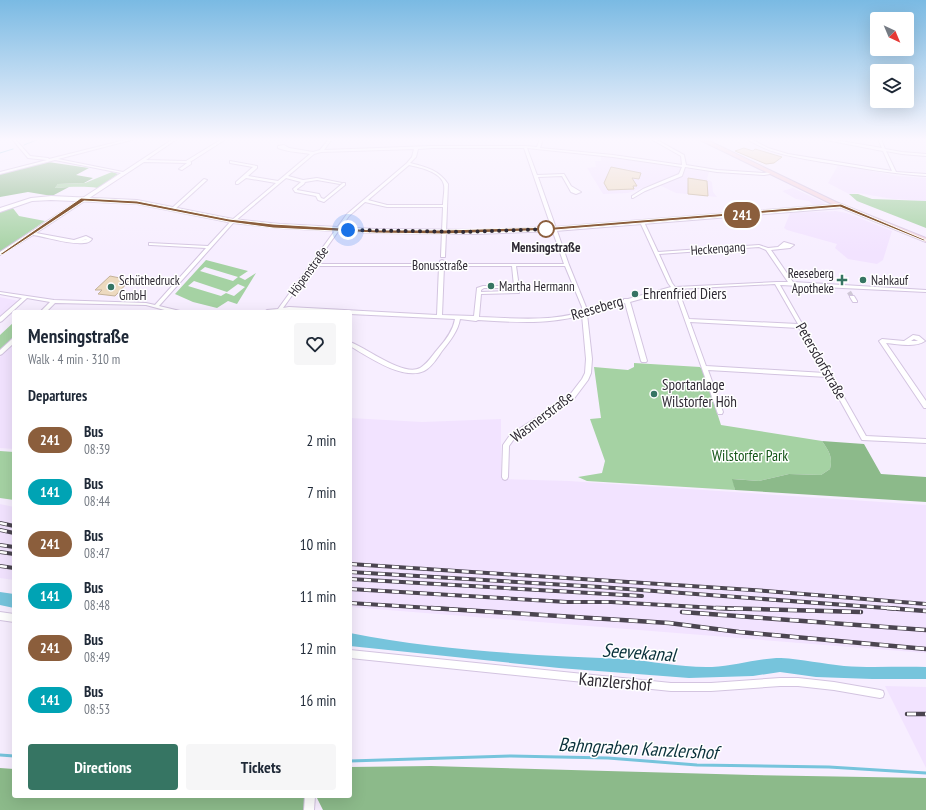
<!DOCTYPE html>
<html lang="en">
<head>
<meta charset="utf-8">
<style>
  :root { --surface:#fff; --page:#f6f6f7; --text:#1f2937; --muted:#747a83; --accent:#367563 }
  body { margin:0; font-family:"PT Sans Narrow",sans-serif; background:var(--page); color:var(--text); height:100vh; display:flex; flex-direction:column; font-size:15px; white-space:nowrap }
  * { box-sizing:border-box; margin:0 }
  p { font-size:13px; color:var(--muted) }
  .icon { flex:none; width:22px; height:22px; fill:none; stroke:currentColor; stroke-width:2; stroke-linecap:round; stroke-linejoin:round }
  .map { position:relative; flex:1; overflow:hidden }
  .details { position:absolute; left:12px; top:310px; width:340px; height:488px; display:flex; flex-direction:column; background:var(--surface); border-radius:4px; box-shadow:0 4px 16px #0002 }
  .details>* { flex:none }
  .badge { padding:0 8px; border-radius:13px; font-size:14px; line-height:26px }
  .needle { width:26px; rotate:136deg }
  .tools { position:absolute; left:870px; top:12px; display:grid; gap:8px }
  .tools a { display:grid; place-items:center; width:44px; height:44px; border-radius:4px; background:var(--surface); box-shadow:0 4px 16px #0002; font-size:20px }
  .you { position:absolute; width:20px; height:20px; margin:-10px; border:3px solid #fff; border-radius:50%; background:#1a73e8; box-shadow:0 0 0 6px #1a73e833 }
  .map>.badge { position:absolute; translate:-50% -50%; box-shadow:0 0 0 2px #fff }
  h2 { padding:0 16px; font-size:15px; line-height:36px }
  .round { display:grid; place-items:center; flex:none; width:42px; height:42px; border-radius:4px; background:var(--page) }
  .headline { display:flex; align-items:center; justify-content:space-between; height:68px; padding:0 16px }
  h1 { font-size:19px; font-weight:700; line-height:30px }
  .button { display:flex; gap:8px; margin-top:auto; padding:8px 16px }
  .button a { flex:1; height:46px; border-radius:4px; background:var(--accent); color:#fff; font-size:16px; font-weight:700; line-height:46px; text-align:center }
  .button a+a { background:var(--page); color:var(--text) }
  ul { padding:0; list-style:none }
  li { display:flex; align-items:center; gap:12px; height:52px; padding:0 16px }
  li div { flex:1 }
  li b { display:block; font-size:15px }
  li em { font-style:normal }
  li .badge { min-width:44px; font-weight:700; text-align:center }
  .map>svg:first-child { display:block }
</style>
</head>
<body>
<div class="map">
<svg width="926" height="810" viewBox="0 0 926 810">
  <rect width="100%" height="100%" fill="#f7eeff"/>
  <path fill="#f2e3ff" d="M601 156 709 172 707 179 712 182 713 192 717 197 676 193 655 183 628 193 603 194 587 168 596 167 595 161H601Z
    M838 165 898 176 926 178V201L893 199 858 193 849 194 828 183Z
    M793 188 825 203 824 205H813L809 201 796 199 782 191Z
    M836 211 847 213 892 231 883 260 877 264 848 259 835 248 837 244 787 230 784 228 790 213Z
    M0 297 19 301 0 317Z
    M10 344H14V449L0 448V357Z
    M350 418 422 422 501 419V479L569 481 926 505V653L350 607Z
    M0 504 14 507V580L0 578Z
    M885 686 926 687V768Z"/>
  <path fill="#a5d2a3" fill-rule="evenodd" d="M112 172 118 174 98 188C83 186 70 187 55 188L58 184 85 183Z
    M849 194H858L872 199 926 201V228L857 201Z
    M12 207 19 216 45 221 0 252V211Z
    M206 260 248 271 239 277 245 280 256 273 237 304 228 301 217 308 193 302 175 294ZM205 267 238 277 233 281 200 271ZM194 281 227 292 238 284 245 287 234 296 226 293 221 296 188 286Z
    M14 322V337L0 351V335Z
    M634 363 700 367 703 370 721 425 822 441C829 451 833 457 830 469L821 475 789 474 759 481 733 479 735 490 587 481 578 477 602 473 605 461 590 419 601 418 594 367 628 370 634 367Z
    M0 451 14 452V500L0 498Z"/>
  <path fill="#8cba8a" d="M48 162 89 168 76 175 93 178 84 183 58 184 55 188 69 187 52 196 28 192 0 197V173Z
    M822 441 864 444 881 474 926 477V502L735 490 732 479 759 481 789 474 821 475 830 469C833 457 829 451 822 441Z
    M431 766 752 775 926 778V810H323L316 796H350V767Z
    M0 768 14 769V796H306L305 810H0Z"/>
  <path fill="#76c4dc" d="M0 592 14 594V608L0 605Z
    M350 633C440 651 533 655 624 659 653 661 683 668 712 667 735 666 758 658 781 658 802 659 823 664 844 666 871 668 899 666 926 667V679H872L816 677 780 672 753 676 689 678 559 668 350 646Z"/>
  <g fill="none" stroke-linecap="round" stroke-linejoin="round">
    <path stroke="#76c4dc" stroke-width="1" d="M24 145 39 139
      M0 153 13 149"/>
    <path stroke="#76c4dc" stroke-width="3" d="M0 755 14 756
      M350 761 511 756 608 758 697 765 829 767 926 773"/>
  </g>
  <path fill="#eddabf" stroke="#c5b399" d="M744 148 753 151 755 149 782 157 774 163 766 164 735 151Z
    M611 167 641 173 639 179 632 178 637 186H633L634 189 608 190 604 183Z
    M688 178 707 181 708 196 688 194Z
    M110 276 130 280 115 296 98 294 102 290H95Z"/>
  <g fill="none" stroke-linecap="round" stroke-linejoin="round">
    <path stroke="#cfc7d6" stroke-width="4.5" stroke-dasharray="4.5 2.5" stroke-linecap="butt" d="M849 292 852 297"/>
    <defs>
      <path id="minor" d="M12 139H15L30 156 48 158 49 159 129 139H135L58 159 123 172 173 139H177L146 160 186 161 222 139H226L190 162H191V164L182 170 179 169 187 163 144 162 36 233 74 240 86 236 92 239C90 242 87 243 84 243 70 245 47 237 33 235L0 255V252L121 173 55 160 0 174V172L47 160 28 158ZM86 239H87L81 241Z
        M329 139H332L324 150 432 146H525L537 147 540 139H543L540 148 613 155 682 165 681 156 651 139H655L684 155 686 165 717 170 764 173 770 172V174L764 175 717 172 685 167 682 176 645 191 633 198H632V196L643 189 679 174 682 167 613 157 527 148 537 175 564 174 571 186 581 192 576 194 571 192 562 176 538 177 569 265 586 307 587 311 624 300V299H628L671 287 668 283 640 222 642 221 644 222 658 252 759 245 768 248 778 247 784 242 794 245 790 248 771 250 793 282 926 290V292L780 285 866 436 926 439V443L862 440 827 377 708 370 723 412 722 414H718L675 292 673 290 630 302 631 305 647 361 646 362H642L641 361 625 303 587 314 592 359 591 373 588 380 573 400 514 439 509 446 508 477 507 479 505 480 503 479 502 477 503 445 510 435 569 396 582 379 585 373 586 359 582 315C548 325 513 322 478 320L476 321 460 319C458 331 450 341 442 351 437 358 432 367 424 371 403 381 367 356 350 346V342C367 348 403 377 420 368 427 364 432 356 437 350 445 341 453 331 455 319L350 314V312H319L289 311 278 312H264L267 310 278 309 347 214 407 163 412 157 414 149 321 152 314 154 288 176 303 180 317 178 342 183 340 184 317 180 305 182 304 184 297 189V190L319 194 321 198 324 199 343 183H345V185L324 202 318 200 316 196 295 192 293 189 301 182 286 178 234 222 159 306 180 311 181 312H172L146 305 55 303 46 312H40L50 302 27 298 2 321 0 322V317L22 298 0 294V292L54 300 146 303 155 305 206 248 151 245H149V243L208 246 232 220 276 183 246 178 238 184H236V182L253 167 230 163V161L257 166V168L248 176 278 181 310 154C299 152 288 152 278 148V146L284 145 289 148 313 152 320 150ZM432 148H524L564 264H444V261L442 260 440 261V264H315L349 216 365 202 387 207H443L441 256V257H445L448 184C439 170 426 167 410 163L416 157 418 149ZM409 165C419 167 442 172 444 185 445 191 443 199 443 205H387L368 200ZM759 247 766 250 788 282H777L675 287 672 283 659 254ZM313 266H439L437 315 289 307 283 308ZM444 266H512L514 286H483L477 288 474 316 442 315ZM516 266H565L582 307V312C548 322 513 318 479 317L481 294 519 293V287ZM775 284 798 324 689 319 679 292 677 289ZM484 288H514V291L481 292V290ZM690 322 799 328 825 373 706 366Z
        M747 139H751L768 148 788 154 892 171 883 151 821 139H829L882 148 878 139H881L885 149 902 152 926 154V156L902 154 886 151 896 172 926 174V176C893 174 861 168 829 163 801 158 771 155 747 139Z
        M204 179 207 180 174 210H172V208Z
        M850 296H854L857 301V302H853L850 297Z
        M913 335 919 336 925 341C915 348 897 344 886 343L926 401V408H924L879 341 882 339 904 341ZM914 339 918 341H911Z
        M14 338V343L2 354 0 355V350L12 339Z
        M0 612 14 614V622L0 620Z
        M350 650 671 683H711L780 678H798L834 682 880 690 883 691 884 694 883 697 880 698 834 690 798 686H780L711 691H671L350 658Z
        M305 796H315L314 810H304Z"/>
      <path id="tertiary" d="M51 196 137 200 233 219 280 224 376 229 476 230 555 227 841 204 844 206 841 208 555 231 476 234 376 233 280 228 233 223 137 204 51 200 32 201 0 212V208L31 198Z"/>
      <path id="secondary" d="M698 139H705L836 202 926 238V242L832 204Z"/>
    </defs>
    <use href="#minor" stroke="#d3c4e0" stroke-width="2"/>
    <use href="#tertiary" stroke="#d3c4e0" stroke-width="2"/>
    <use href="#secondary" stroke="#d3c4e0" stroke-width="2"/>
    <use href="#minor" fill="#fff" fill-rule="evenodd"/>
    <use href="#tertiary" fill="#fff" fill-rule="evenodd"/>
    <use href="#secondary" fill="#f5d4de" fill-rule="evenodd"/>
    <defs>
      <path id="rail-far1" d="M0 523 14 526
        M0 530 14 533
        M0 545 14 547
        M0 552 14 554
        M350 564 766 591 926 604
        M0 566 14 568
        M350 572 600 587 900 609
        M350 579 642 596
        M350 589 567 602H611L734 609
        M350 603 447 609"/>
      <path id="rail" d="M431 608 669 623 739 632 926 649
        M716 608 861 612
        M887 608 926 611
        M682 612 926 630
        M907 714H926"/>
    </defs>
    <use href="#rail-far1" stroke="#4b4550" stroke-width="4"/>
    <use href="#rail" stroke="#4b4550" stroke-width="4.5"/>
    <use href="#rail-far1" stroke="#fff" stroke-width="2.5" stroke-dasharray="7" stroke-linecap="butt"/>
    <use href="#rail" stroke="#fff" stroke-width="3" stroke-dasharray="9" stroke-linecap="butt"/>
  </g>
  <linearGradient id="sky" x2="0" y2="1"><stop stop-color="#7abae3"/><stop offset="0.55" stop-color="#fbf7ff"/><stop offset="1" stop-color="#fbf7ff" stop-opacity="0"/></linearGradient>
  <rect width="926" height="253" fill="url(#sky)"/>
  <path fill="#8b5e3c" stroke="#fff" d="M81 198 137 201 229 219 273 224 376 230H444L555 227 841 204 926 240 924 241 840 207 555 230 444 234 376 233 273 228 229 222 137 204 84 201 2 255 0 254Z"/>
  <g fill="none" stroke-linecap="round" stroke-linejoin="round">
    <path stroke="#2f2a34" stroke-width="4" stroke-dasharray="0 7.2" d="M348 230 465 232 546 229"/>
  </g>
  <circle fill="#fff" stroke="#8b5e3c" stroke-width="2" cx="546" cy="229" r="8"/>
  <g fill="#367563" stroke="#fff" stroke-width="1.5">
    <path d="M840 274h4v4h4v4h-4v4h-4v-4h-4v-4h4z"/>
    <circle cx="863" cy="280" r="4"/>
    <circle cx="491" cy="286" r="4"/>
    <circle cx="111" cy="287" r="4"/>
    <circle cx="635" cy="294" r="4"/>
    <circle cx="654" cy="394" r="4"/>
  </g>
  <g text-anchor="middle" stroke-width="3" stroke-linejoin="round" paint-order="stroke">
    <g font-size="13" font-weight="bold" fill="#2f2a34" stroke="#fff">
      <text x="546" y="252">Mensingstraße</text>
    </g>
    <g font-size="13" fill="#2f2a34" stroke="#fff">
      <text transform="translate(718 248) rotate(-4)" y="5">Heckengang</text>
      <text x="440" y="270">Bonusstraße</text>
      <text transform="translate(308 271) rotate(-54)" y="5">Höpenstraße</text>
    </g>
    <g font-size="13" fill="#2f2a34" stroke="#fff" text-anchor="start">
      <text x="834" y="278" text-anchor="end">Reeseberg<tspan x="834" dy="15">Apotheke</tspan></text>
      <text x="119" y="285">Schüthedruck<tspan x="119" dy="15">GmbH</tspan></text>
      <text x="871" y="285">Nahkauf</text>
      <text x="499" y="291">Martha Hermann</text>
    </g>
    <g font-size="15" fill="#2f2a34" stroke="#fff" text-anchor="start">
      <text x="643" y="299">Ehrenfried Diers</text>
      <text x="662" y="390">Sportanlage<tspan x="662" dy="17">Wilstorfer Höh</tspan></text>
    </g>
    <g font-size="15" fill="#2f2a34" stroke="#fff">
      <text transform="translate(597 308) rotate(-16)" y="5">Reeseberg</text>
      <text transform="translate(821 361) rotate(60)" y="5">Petersdorfstraße</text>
      <text transform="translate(542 417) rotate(-37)" y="5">Wasmerstraße</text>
    </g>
    <g font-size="15" fill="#145517" stroke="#fff">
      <text x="750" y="461">Wilstorfer Park</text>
    </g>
    <g font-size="18" fill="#2f2a34" stroke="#fff">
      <text transform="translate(615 682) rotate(5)" y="6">Kanzlershof</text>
    </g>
    <g font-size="19" font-style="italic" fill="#0a313b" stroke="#fff">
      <text transform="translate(639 652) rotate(4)" y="7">Seevekanal</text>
      <text transform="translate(638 748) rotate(3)" y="7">Bahngraben Kanzlershof</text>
    </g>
  </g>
</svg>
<div class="tools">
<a><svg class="needle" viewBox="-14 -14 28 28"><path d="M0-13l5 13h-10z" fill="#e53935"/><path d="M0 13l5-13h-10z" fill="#747a83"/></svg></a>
<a><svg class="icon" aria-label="layers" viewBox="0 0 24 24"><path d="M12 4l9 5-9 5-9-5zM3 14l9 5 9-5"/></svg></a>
</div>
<div class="you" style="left:348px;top:230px"></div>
<b class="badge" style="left:742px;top:215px;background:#8b5e3c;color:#fff">241</b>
<section class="details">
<div class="headline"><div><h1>Mensingstraße</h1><p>Walk · 4 min · 310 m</p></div><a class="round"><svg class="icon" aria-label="heart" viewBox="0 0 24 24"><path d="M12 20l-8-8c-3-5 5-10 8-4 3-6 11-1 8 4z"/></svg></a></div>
<h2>Departures</h2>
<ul>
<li><span class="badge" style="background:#8b5e3c;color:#fff">241</span><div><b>Bus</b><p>08:39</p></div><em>2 min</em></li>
<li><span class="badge" style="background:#00a3b4;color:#fff">141</span><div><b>Bus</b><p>08:44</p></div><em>7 min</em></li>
<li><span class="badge" style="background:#8b5e3c;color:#fff">241</span><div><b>Bus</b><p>08:47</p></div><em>10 min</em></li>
<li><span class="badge" style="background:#00a3b4;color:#fff">141</span><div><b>Bus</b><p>08:48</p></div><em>11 min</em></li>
<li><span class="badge" style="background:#8b5e3c;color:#fff">241</span><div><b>Bus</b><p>08:49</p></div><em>12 min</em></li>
<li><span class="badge" style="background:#00a3b4;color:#fff">141</span><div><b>Bus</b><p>08:53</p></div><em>16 min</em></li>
</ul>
<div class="button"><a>Directions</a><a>Tickets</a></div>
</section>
</div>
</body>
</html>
